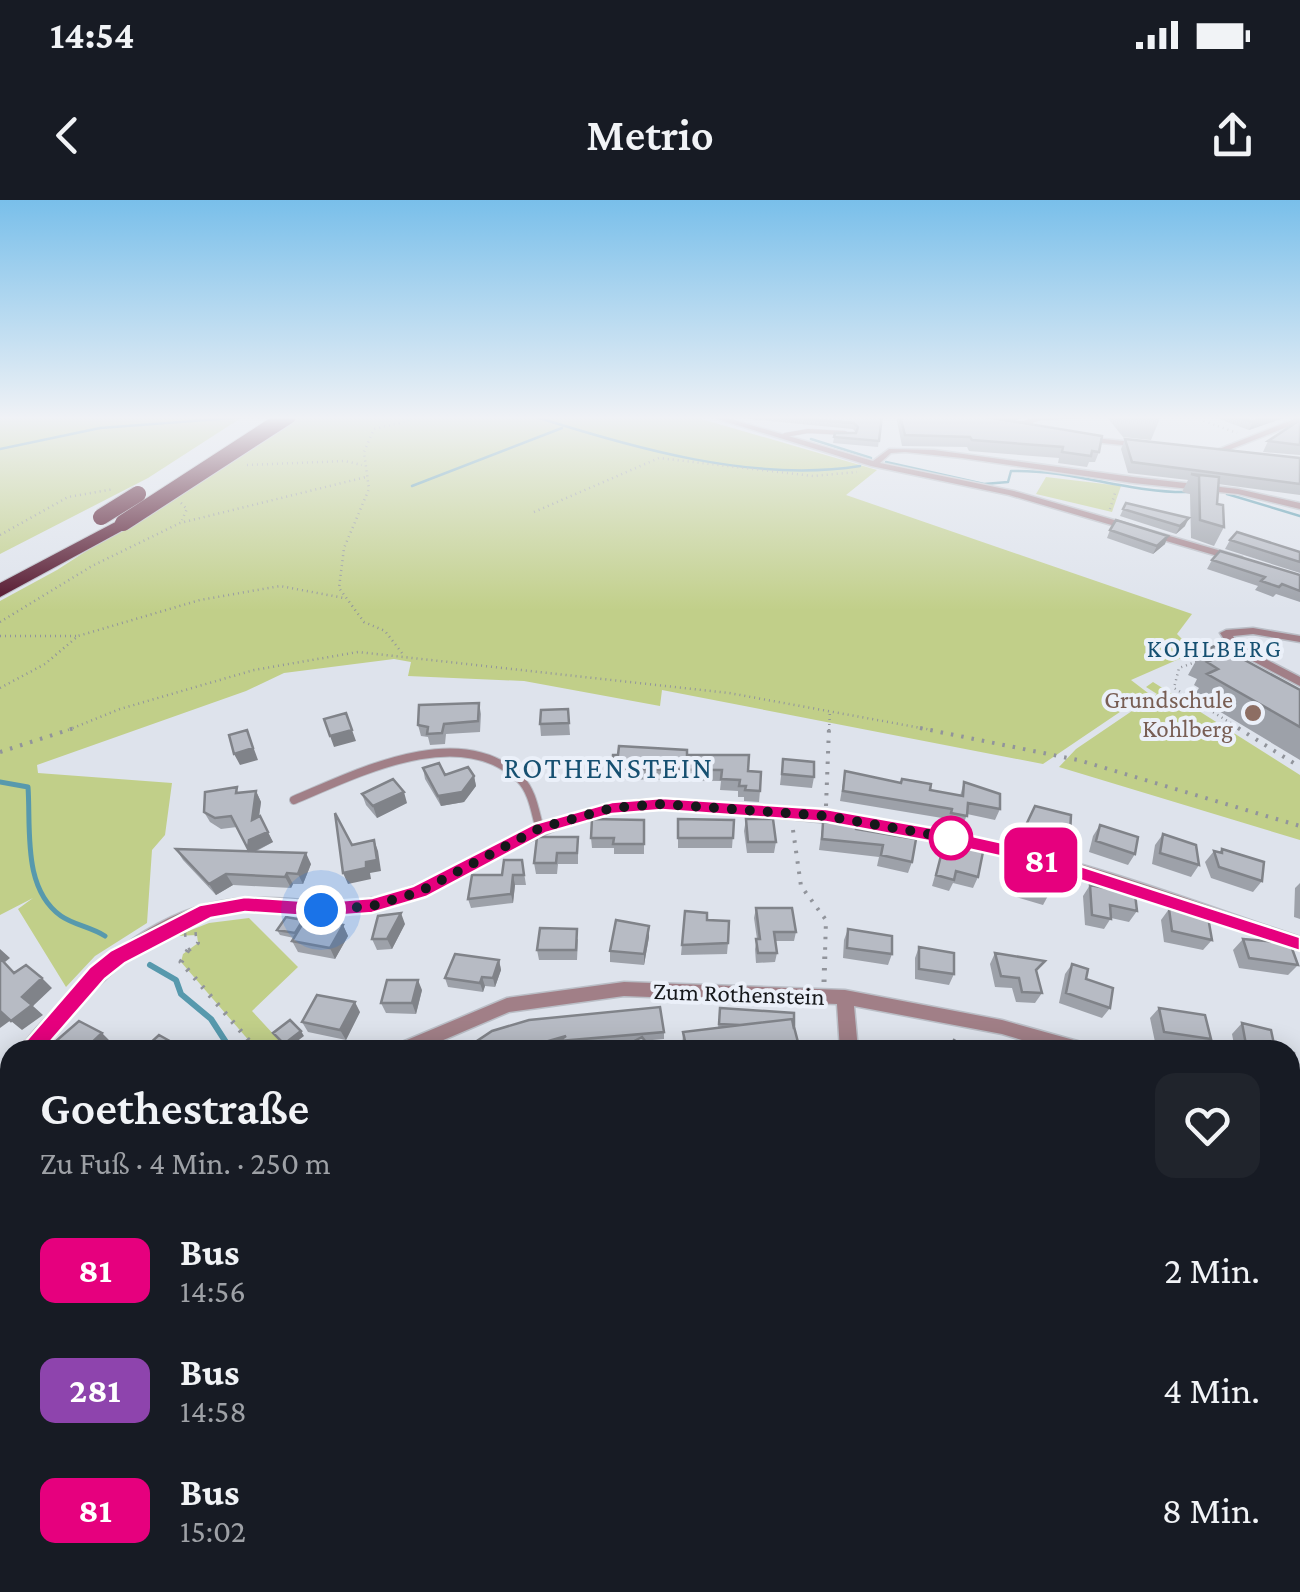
<!DOCTYPE html>
<html lang="de">
<head>
<meta charset="utf-8">
<style>
  :root { --surface:#171b24; --page:#20242c; --text:#f1f3f6; --muted:#9ea1a6 }
  body { margin:0; font-family:"Crimson Pro",serif; background:var(--page); color:var(--text); height:100vh; display:flex; flex-direction:column; font-size:38px; white-space:nowrap }
  * { box-sizing:border-box; margin:0 }
  p { font-size:32px; color:var(--muted) }
  .icon { flex:none; width:55px; height:55px; fill:none; stroke:currentColor; stroke-width:2; stroke-linecap:round; stroke-linejoin:round }
  .map { position:relative; flex:1; overflow:hidden }
  .side { position:absolute; left:0px; top:840px; width:1300px; height:552px; display:flex; flex-direction:column; background:var(--surface); border-radius:30px 30px 0 0; box-shadow:0 5px 25px #0003 }
  .side>* { flex:none }
  .badge { padding:0 20px; border-radius:15px; font-size:35px; line-height:65px }
  .you { position:absolute; width:50px; height:50px; margin:-25px; border:8px solid #fff; border-radius:50%; background:#1a73e8; box-shadow:0 0 0 15px #1a73e833 }
  .map>.badge { position:absolute; translate:-50% -50%; box-shadow:0 0 0 5px #fff }
  .round { display:grid; place-items:center; flex:none; width:105px; height:105px; border-radius:20px; background:var(--page) }
  .headline { display:flex; align-items:center; justify-content:space-between; height:170px; padding:0 40px }
  h1 { font-size:48px; font-weight:600; line-height:75px }
  ul { padding:0; list-style:none }
  li { display:flex; align-items:center; gap:30px; height:120px; padding:0 40px }
  li div { flex:1 }
  li b { display:block; font-size:38px }
  li em { font-style:normal }
  li .badge { min-width:110px; font-weight:700; text-align:center }
  .status { display:flex; justify-content:space-between; align-items:center; height:70px; padding:0 50px; background:var(--surface); direction:ltr }
  .status svg { height:28px; fill:currentColor }
  header { display:flex; justify-content:space-between; align-items:center; height:130px; padding:0 40px; background:var(--surface); font-size:45px; font-weight:600 }
  .map>svg:first-child { display:block }
</style>
</head>
<body>
<div class="status"><b>14:54</b><svg viewBox="0 0 49 12"><path d="M0 12V9h3v3zM5 12V6h3v6zM10 12V3h3v9zM15 12V0h3v12zM26 1h20v11H26zM47 4h2v5h-2z"/></svg></div>
<header><svg class="icon" aria-label="back" viewBox="0 0 24 24"><path d="M15 5l-7 7 7 7"/></svg>Metrio<svg class="icon" aria-label="share" viewBox="0 0 24 24"><path d="M12 15V3M7 8l5-5 5 5M5 13v7h14v-7"/></svg></header>
<div class="map">
<svg width="1300" height="1392" viewBox="0 0 1300 1392">
  <rect width="100%" height="100%" fill="#dee3ec"/>
  <path fill="#c1cf89" d="M0 216H244L148 278 0 354Z
    M295 216H691L877 270 846 295 1192 414 1177 434 1195 452 1131 480 1148 493 1043 564 662 490 660 506 524 481 408 476 411 462 394 459 284 473 246 491 37 565 38 573 172 583 165 635 152 650 147 723 95 756 66 787 18 709 33 698 0 715V401L57 370Z
    M1046 277 1121 286 1112 312 1036 294Z
    M1153 482 1300 575V640L1059 567 1076 549 1157 494 1146 487Z
    M249 718 298 767 252 811 288 850H257L181 762 183 754 198 743 197 735 176 736 209 723Z"/>
  <g fill="none" stroke-linecap="round" stroke-linejoin="round">
    <path stroke="#5799ad" stroke-width="2.5" d="M533 216C633 248 755 283 860 266
      M811 239 871 258
      M0 249 100 228 259 216
      M886 262 984 284 1008 282 1011 271C1072 269 1130 294 1191 292
      M412 286 562 228
      M1227 294 1300 316"/>
    <path stroke="#5799ad" stroke-width="5" d="M0 582 28 587C31 629 22 688 61 716 74 725 91 727 105 736"/>
    <path stroke="#5799ad" stroke-width="6" d="M150 765 176 780 181 794 211 819 231 850"/>
    <path stroke="#5799ad" stroke-width="8" d="M1290 1313 1300 1321"/>
    <defs>
      <path id="lane-far2" d="M1015 226 1040 218 1085 216
        M785 235 808 231 845 233"/>
      <path id="lane-far1" d="M294 600C356 574 461 520 520 579 533 592 535 613 540 629"/>
      <path id="lane" d="M0 1113 10 1094"/>
      <path id="street" d="M708 216H720L873 261 889 249 934 250 1133 277 1238 289 1300 303V309L1238 294 1133 283 962 258 905 252 891 253 880 263 1014 291 1242 357 1243 359 1238 362 1009 295 871 266Z
        M1300 217V222L1216 255 1209 253Z
        M1085 237 1142 243 1146 245 1142 247 1082 241V237Z
        M1253 428 1300 436V442L1253 434 1233 436 1238 445 1300 477V486L1230 449 1220 433 1226 430Z
        M640 600C676 599 711 603 747 605 850 613 954 629 1054 657 1137 679 1218 710 1300 737V749C1219 722 1139 692 1057 668 958 640 855 623 752 616 705 612 656 604 610 613 525 630 457 691 373 711 333 720 293 710 253 710 161 709 95 786 40 850H20C30 833 46 818 60 804 110 750 171 701 248 698 304 696 342 711 399 691 483 663 548 608 640 600Z
        M624 782 845 790 1002 820 1081 842 1087 845 1090 850H1055L1002 834 854 806 858 850H840L837 804 624 796 509 812 420 850H392L395 845 507 798Z
        M10 864V883L0 889V870Z
        M1290 922 1300 926V944L1290 940Z
        M10 1107V1129L0 1130V1108Z
        M58 1382H84L82 1392H56Z
        M400 1382H426V1392H400Z
        M758 1382H784L785 1392H759Z
        M1139 1382H1173L1178 1392H1143Z"/>
      <path id="highway" d="M123 318 132 323 129 327 0 397V383Z"/>
    </defs>
    <use href="#lane-far2" stroke="#babec6" stroke-width="5"/>
    <use href="#lane-far1" stroke="#babec6" stroke-width="10"/>
    <use href="#lane" stroke="#babec6" stroke-width="14"/>
    <use href="#street" stroke="#babec6" stroke-width="3"/>
    <use href="#highway" stroke="#babec6" stroke-width="2"/>
    <path stroke="#91949b" stroke-width="2.5" stroke-dasharray="1 4" stroke-linecap="butt" d="M1203 216 1204 221 1237 233
      M247 265 345 261 362 265
      M181 303 187 309 182 320
      M1110 309 1116 290
      M534 312 659 258 813 276 857 272
      M0 335 68 297 114 289
      M0 422 92 366 180 323 366 277
      M0 436H78
      M402 453 385 431 364 422 339 388 344 348 369 289 364 252 374 229 408 221 410 216
      M1201 460 1179 468 1174 488 1242 530
      M0 488 45 464 78 436 200 400 280 386 344 398
      M68 530 120 509 254 470 358 452 729 493 932 530
      M829 530 830 511"/>
    <path stroke="#91949b" stroke-width="4" stroke-dasharray="2.5 8" stroke-linecap="butt" d="M920 528 1078 560 1300 626
      M1238 528 1300 567
      M0 552 74 528
      M826 606 829 528
      M793 630 801 686 826 720 825 753
      M184 735 197 734 198 743 185 753"/>
    <path stroke="#91949b" stroke-width="5" stroke-dasharray="2.5 9" stroke-linecap="butt" d="M188 750 181 762 257 850
      M824 782 825 750"/>
    <path stroke="#91949b" stroke-width="6" stroke-dasharray="4 11" stroke-linecap="butt" d="M1290 1144 1300 1159
      M1290 1270 1300 1276"/>
    <use href="#lane-far2" stroke="#a17f87" stroke-width="4"/>
    <use href="#lane-far1" stroke="#a17f87" stroke-width="8"/>
    <use href="#lane" stroke="#a17f87" stroke-width="11"/>
    <use href="#street" fill="#a17f87" fill-rule="evenodd"/>
    <use href="#highway" fill="#4e0d25" fill-rule="evenodd"/>
    <defs>
      <path id="highway-bridge" d="M101 317 138 294
        M123 323 288 216"/>
    </defs>
    <use href="#highway-bridge" stroke="#babec6" stroke-width="18" stroke-linecap="butt"/>
    <use href="#highway-bridge" stroke="#4e0d25" stroke-width="16"/>
  </g>
  <path fill="#9da1a9" d="M748 216H882L878 247 833 243 835 233H856L853 229 748 219Z
    M896 216H1029L1012 221 1099 252 1095 262H1089L1087 267 1058 263 1059 258 969 251 967 247 902 246Z
    M1106 216H1161L1151 240 1123 237Z
    M1211 216H1289L1249 230Z
    M1300 220V255L1263 252 1268 241Z
    M1125 239 1300 258V295L1218 284 1217 304 1224 327 1214 346 1191 338 1190 294 1182 292 1188 280 1128 273 1121 249Z
    M1126 303 1185 326 1176 334 1120 316Z
    M1110 330 1165 344 1153 354 1107 338Z
    M1230 340 1300 352V373L1225 349Z
    M1212 360 1300 375V402L1276 394 1273 397 1255 390 1258 386 1207 369Z
    M1201 452 1300 490V560L1194 496 1199 488 1194 485 1197 479 1188 475Z
    M479 503 481 514 480 532 446 534 445 544 430 545 428 537 421 536 418 525Z
    M568 509 570 535 541 536 540 524Z
    M687 555 748 571 760 591 759 602 744 601V597H738V591L720 590 721 581 613 579 612 569Z
    M783 559 814 577 812 588 780 585Z
    M423 568 445 575 474 576 476 586 464 602 441 606 425 579Z
    M845 571 960 596 964 582 1000 609 995 620 967 614 963 626 947 623 948 619 840 601Z
    M256 591 261 602 259 617 273 642 255 652 311 664 303 684H293L291 688 233 685 216 695 183 660 176 649 250 652 237 627 221 629 210 622 204 612 240 593Z
    M362 594 407 603 377 618 366 605Z
    M1035 606 1070 634 1064 645 1021 636Z
    M678 619 734 620 732 648H678Z
    M746 619 776 642 774 653H747L744 631Z
    M644 620V654H614V648H592L591 638Z
    M823 622 856 629 912 662 908 673 877 666 879 657 819 650Z
    M1100 625 1135 654 1128 665 1089 652 1093 636Z
    M1163 634 1199 665 1191 677 1152 664 1155 645Z
    M578 637V664H558L557 674H536L534 663Z
    M944 644 978 677 973 688 953 683 949 691 932 686Z
    M1222 649 1262 681 1253 692 1211 678 1205 662 1214 651 1219 652Z
    M522 660 526 685H515L513 703 471 708 468 699Z
    M1021 665 1049 694 1043 705 1013 696 1015 676Z
    M1300 683V719L1294 717 1295 688Z
    M1090 685 1137 711 1129 722 1111 718 1104 729 1085 725 1083 696Z
    M756 708 796 732 794 741H775L777 753 775 762 756 763 755 749 757 739 754 718Z
    M1169 709 1212 740 1203 750 1164 742 1161 720Z
    M685 711 707 720 728 743 727 754 681 755Z
    M303 720 343 725 348 736 335 759 298 752 292 741 294 738 280 735 277 730Z
    M405 724 392 749 377 750 372 739Z
    M649 726V737L644 765 610 762V751Z
    M848 729 892 754 888 765 843 758 844 740Z
    M578 739 577 760H539L537 750Z
    M1243 739 1298 765 1288 775 1239 768 1233 750Z
    M919 747 954 774 949 785 915 779V758Z
    M995 753 1037 773 1042 793 1035 803 1016 802 1012 788 995 787 990 764Z
    M499 760 501 770 495 787 485 786 483 792 448 787 445 778Z
    M1072 764 1110 808 1102 818 1059 803 1065 774Z
    M422 790 416 814 386 813 381 803Z
    M720 808 794 829 800 850H682L683 832 718 828Z
    M1159 808 1211 839 1201 849 1155 842 1150 818Z
    M360 812 346 840 308 832 302 822Z
    M1242 823 1275 849 1280 850H1235L1232 834Z
    M664 832V839L560 848 559 845 542 850H480L477 841Z
    M101 1382H186V1384L120 1392H98Z
    M834 1382H929L932 1390H940V1392H836Z
    M1216 1382H1265L1262 1392H1228Z"/>
  <path fill="#808389" d="M1013 216H1029L1011 221Z
    M1270 216H1289L1249 230 1253 222Z
    M1189 318 1185 326 1176 334 1180 326Z
    M1168 336 1165 344 1153 354 1157 346Z
    M247 530 258 560 240 565 234 554Z
    M352 530 356 541 334 547 330 536Z
    M474 576 476 586 464 602 441 606 438 596Z
    M256 591 261 602 257 630 252 620Z
    M404 592 407 603 377 618 373 606Z
    M268 632 273 642 255 651 254 659 248 649 249 640Z
    M374 640 378 651 381 671 370 673 371 679 348 684 343 673Z
    M306 653 311 664 303 684 298 674Z
    M287 673 293 684 291 688 285 677Z
    M226 674 233 685 216 695 209 684Z
    M513 675 515 685 513 703 511 694Z
    M401 713 405 724 392 749 387 739Z
    M343 725 348 736 335 759 330 748Z
    M649 726V737L644 765V754Z
    M0 749 10 758 5 762 0 758Z
    M499 760 501 770 495 787 493 778Z
    M482 777 485 786 483 792 480 783Z
    M42 778 52 788 33 806 43 815 22 830 11 821 22 797Z
    M418 780 422 790 416 814 412 803Z
    M355 802 360 812 346 840 340 830Z
    M0 811 11 820 0 828Z
    M301 831 304 836 287 849 284 844Z
    M102 833 112 843 105 850H84Z
    M566 836 559 841V845L542 850H517Z
    M10 991V1050L0 1060V1002Z
    M10 1290V1306L0 1309V1293Z
    M264 1382H279L268 1391 254 1390Z
    M322 1382H334L322 1392H310Z
    M510 1382H515L516 1386 508 1392H502Z"/>
  <path fill="#b7bbc4" stroke="#808389" stroke-width="2.5" d="M771 216H882L879 241 834 237 835 233H856L858 227 854 223Z
    M900 216H981L1102 236 1099 252 1092 251 1091 256 1062 252 1063 247 972 240 970 237 905 235Z
    M1236 216H1270L1253 222Z
    M1300 220V245L1268 241Z
    M1125 239 1300 258V284L1132 262Z
    M1191 274 1219 277 1217 304 1223 305 1224 327 1200 320 1199 276Z
    M1126 303 1189 318 1180 326 1123 309Z
    M1116 320 1168 336 1157 346 1110 330Z
    M1237 332 1300 352V362L1230 340Z
    M1220 351 1300 375V391L1282 384 1279 387 1261 381 1265 377 1212 360Z
    M1217 445 1300 490V527L1207 474 1218 469 1207 462 1214 459 1201 452Z
    M479 503 478 521 444 524 442 533 427 534 428 527 418 525 419 505Z
    M568 509 569 523 540 524 541 510Z
    M346 513 352 530 330 536 324 519Z
    M247 530 253 548 234 554 229 535Z
    M619 546 687 550V555H749L748 571 761 572 760 591 745 590 746 586H739L740 580 721 579 722 570 612 569 613 555H618Z
    M783 559 814 562V577L782 574Z
    M439 563 445 575 468 567 474 576 462 592 438 596 423 568Z
    M845 571 901 583 902 579 931 584 930 590 963 596 964 582 1000 594V609L968 603 967 616 951 613 952 609 843 591Z
    M393 579 404 592 373 606 362 594Z
    M237 587 236 593 256 591 252 620 260 616 268 632 249 640 248 649 231 616 215 618 204 612 205 592Z
    M1035 606 1071 615 1070 634 1026 625Z
    M335 613 352 645 374 640 377 660 366 662V668L343 673Z
    M592 619 644 620V644H613L614 638H591Z
    M678 619 734 620 733 638H678Z
    M746 619H773L776 642H748Z
    M823 622 856 625V629L916 639 912 662 881 655 883 645 822 639Z
    M1100 625 1138 637 1135 654 1096 641Z
    M1163 634 1196 645 1199 665 1160 653Z
    M537 637H578L577 653H557L556 663H534Z
    M944 644H955L983 652 978 677 956 671 954 680 936 675Z
    M176 649 306 653 298 674 287 673 285 677 226 674 209 684Z
    M1222 649 1264 662 1262 681 1219 667 1214 651 1222 653Z
    M504 660H522L524 675H513L511 694 468 699 472 675H502Z
    M1021 665 1052 675 1049 694 1018 685Z
    M1090 685 1135 694 1137 711 1110 705 1111 719 1092 715Z
    M756 708H792L796 732H774L777 753H758L756 739H760Z
    M1169 709 1208 717 1212 740 1172 731Z
    M685 711 707 713V720L729 721 728 743 682 745Z
    M401 713 387 739H372L378 716Z
    M286 717 303 720 295 733 277 730Z
    M306 718 343 725 330 748 292 741Z
    M616 720 649 726 644 754 610 751Z
    M540 728 577 729 576 750H537Z
    M848 729 892 736V754L847 748Z
    M1243 739 1290 743 1298 765 1249 758Z
    M919 747 954 753V774L919 769Z
    M995 753 1045 761 1036 770 1042 793 1022 792 1019 778 1001 776Z
    M455 754 499 760 493 778 482 777 480 783 445 778Z
    M0 758 14 773 26 765 42 778 22 797 32 805 11 821 0 811Z
    M1072 764 1088 769 1086 779 1113 788 1110 808 1066 793Z
    M387 780H418L412 803H381Z
    M317 795 355 802 340 830 302 822Z
    M660 807 664 832 559 841 566 836 517 850H497L496 848 492 850H482L477 841 492 831 529 820Z
    M720 808 794 813V829L792 819 740 825 719 824Z
    M1159 808 1205 815 1211 839 1164 832Z
    M792 819 800 850H687L683 832Z
    M290 820 301 831 284 844 273 833Z
    M79 821 102 833 84 850H73L56 841Z
    M1242 823 1271 830 1275 849 1280 850H1247Z
    M159 835 175 844 169 850H156L148 845Z
    M642 837 652 850H617Z
    M954 840 970 850H947Z
    M889 842 906 845V850H889Z
    M1290 852 1294 853 1298 888 1290 886Z
    M10 893V917L0 911V905Z
    M0 962 10 970V991L0 1002Z
    M10 1170V1198L6 1200Z
    M10 1238V1290L0 1293V1242Z
    M101 1382H167V1384L98 1392Z
    M251 1382H264L254 1390Z
    M299 1382H322L310 1392H302Z
    M441 1382H510L511 1386 502 1392H441L444 1390Z
    M611 1382H671L674 1392H615Z
    M844 1382H929L933 1392H847Z
    M1230 1382H1265L1262 1392H1242Z"/>
  <linearGradient id="sky" x2="0" y2="1"><stop stop-color="#79bfea"/><stop offset="0.53" stop-color="#f0f2f6"/><stop offset="1" stop-color="#f0f2f6" stop-opacity="0"/></linearGradient>
  <rect width="1300" height="411" fill="url(#sky)"/>
  <path fill="#e6007e" stroke="#fff" stroke-width="2.5" d="M662 598 826 609 950 631 1022 647 1300 737V751L1021 661 950 645 826 622 662 610 612 614 546 633 426 697 372 713 321 717 245 712 211 718 125 763 105 779 37 857H21L18 850 90 767 110 751 200 705 245 697 321 702 372 698 413 686 534 624 612 602Z"/>
  <g fill="none" stroke-linecap="round" stroke-linejoin="round">
    <path stroke="#16181b" stroke-width="10" stroke-dasharray="0 18" d="M321 710 372 706 419 692 540 628 612 608 662 604 826 616 951 638"/>
  </g>
  <circle fill="#8d6e63" stroke="#ebf0f9" stroke-width="4" cx="1253" cy="513" r="10"/>
  <circle fill="#fff" stroke="#e6007e" stroke-width="5" cx="951" cy="638" r="20"/>
  <g text-anchor="middle" stroke-width="8" stroke-linejoin="round" paint-order="stroke">
    <g font-size="25" letter-spacing="2.5" fill="#165071" stroke="#ebf0f9">
      <text x="1215" y="457">KOHLBERG</text>
    </g>
    <g font-size="25" fill="#785e54" stroke="#ebf0f9" text-anchor="end">
      <text x="1233" y="508">Grundschule<tspan x="1233" dy="29">Kohlberg</tspan></text>
    </g>
    <g font-size="25" fill="#16181b" stroke="#ebf0f9">
      <text transform="translate(739 793) rotate(2)" y="9">Zum Rothenstein</text>
    </g>
    <g font-size="30" letter-spacing="2.5" fill="#165071" stroke="#ebf0f9">
      <text x="609" y="578">ROTHENSTEIN</text>
    </g>
  </g>
</svg>
<div class="you" style="left:321px;top:710px"></div>
<b class="badge" style="left:1041px;top:660px;background:#e6007e;color:#fff">81</b>
<section class="side">
<div class="headline"><div><h1>Goethestraße</h1><p>Zu Fuß · 4 Min. · 250 m</p></div><a class="round"><svg class="icon" aria-label="heart" viewBox="0 0 24 24"><path d="M12 20l-8-8c-3-5 5-10 8-4 3-6 11-1 8 4z"/></svg></a></div>
<ul>
<li><span class="badge" style="background:#e6007e;color:#fff">81</span><div><b>Bus</b><p>14:56</p></div><em>2 Min.</em></li>
<li><span class="badge" style="background:#8e44ad;color:#fff">281</span><div><b>Bus</b><p>14:58</p></div><em>4 Min.</em></li>
<li><span class="badge" style="background:#e6007e;color:#fff">81</span><div><b>Bus</b><p>15:02</p></div><em>8 Min.</em></li>
</ul>
</section>
</div>
</body>
</html>
